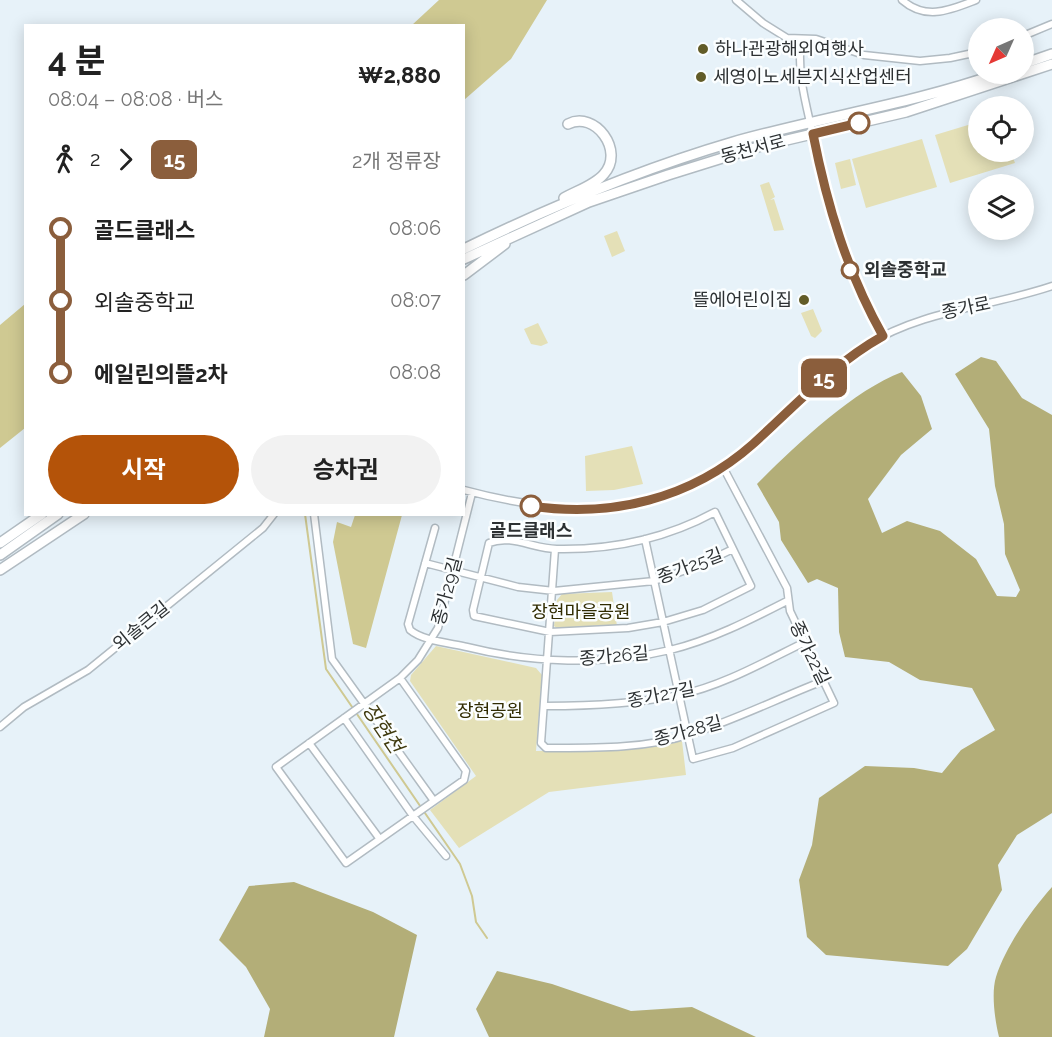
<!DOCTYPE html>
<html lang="ko">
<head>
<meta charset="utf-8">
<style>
  :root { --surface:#fff; --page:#f2f2f2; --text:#222; --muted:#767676; --accent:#b45309 }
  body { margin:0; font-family:Raleway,"Noto Sans KR",sans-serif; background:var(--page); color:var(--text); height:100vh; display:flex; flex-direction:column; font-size:22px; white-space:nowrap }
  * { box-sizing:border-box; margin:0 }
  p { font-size:20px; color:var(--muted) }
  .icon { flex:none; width:33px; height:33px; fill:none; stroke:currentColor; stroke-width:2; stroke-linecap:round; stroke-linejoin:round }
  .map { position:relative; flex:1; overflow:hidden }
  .panel { position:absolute; left:24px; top:24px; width:441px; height:492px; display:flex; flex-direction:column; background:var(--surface); border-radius:0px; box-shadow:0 3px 15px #0003 }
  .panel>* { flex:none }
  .badge { padding:0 12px; border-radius:9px; font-size:21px; line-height:39px }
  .needle { width:39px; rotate:225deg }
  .fabs { position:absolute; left:968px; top:18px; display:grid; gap:12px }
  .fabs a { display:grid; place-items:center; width:66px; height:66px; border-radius:50%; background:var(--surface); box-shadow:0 3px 15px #0003; font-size:30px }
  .map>.badge { position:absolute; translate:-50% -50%; box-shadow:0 0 0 3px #fff }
  .legs { display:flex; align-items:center; gap:9px; height:66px; padding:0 24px; font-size:20px }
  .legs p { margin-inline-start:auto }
  .summary { display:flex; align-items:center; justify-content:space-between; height:102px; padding:0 24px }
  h1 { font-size:33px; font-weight:700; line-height:45px }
  .cta { display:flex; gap:12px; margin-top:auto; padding:12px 24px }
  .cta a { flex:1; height:69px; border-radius:36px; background:var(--accent); color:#fff; font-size:24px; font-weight:700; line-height:69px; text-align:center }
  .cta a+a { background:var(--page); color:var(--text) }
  ul { padding:0 24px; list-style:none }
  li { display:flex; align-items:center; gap:21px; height:72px; font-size:22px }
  li i { display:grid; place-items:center; width:9px; height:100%; margin:0 8px; background:currentColor }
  li i::after { content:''; width:15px; height:15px; margin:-8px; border:4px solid; border-radius:50%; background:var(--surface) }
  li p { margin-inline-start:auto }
  li:first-child i { background:linear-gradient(#0000 50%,currentColor 0) }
  li:last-child i { background:linear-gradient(currentColor 50%,#0000 0) }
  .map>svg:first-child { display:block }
</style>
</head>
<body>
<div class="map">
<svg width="1052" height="1037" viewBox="0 0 1052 1037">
  <rect width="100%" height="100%" fill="#e7f2f9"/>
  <path fill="#e4e0b7" d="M978 122V152H1011L1015 163 950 183 935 135Z
    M922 139 937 187 866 208 852 159Z
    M850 159 856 185 841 189 835 163Z
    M769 182 775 197 770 200 774 199 784 230 774 231 760 185Z
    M617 231 625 251 612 257 604 236Z
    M813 309 822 331 815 338 811 336 801 313Z
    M538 323 548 343 541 346 531 344 524 329Z
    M632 446 643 484 614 490 586 491 585 456Z
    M612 592 617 626 558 629 554 626 557 600 562 594Z
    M436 646 536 668 542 675 536 751 640 749 682 741 686 775 549 792 459 848 430 810 476 776 410 681 411 675Z"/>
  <path fill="#b3ae78" d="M981 357 996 361 1022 398 1052 415V813L1017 835 998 865 1002 890 967 949 948 966 826 955 807 937 799 880 812 845 819 798 865 766 914 768 942 773 961 750 995 730 972 688 920 680 889 662 845 657 839 632 838 588 817 579 808 583 781 540 779 522 757 484C795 446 852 391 902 372L921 396 932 429 901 455 868 499 882 533 907 521 940 531 976 559 997 596 1016 597 1020 590 1005 554 1004 524 995 486 989 429 955 374Z
    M294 882 373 912 417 935 394 1037H264L270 1009 246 967 219 940 249 886Z
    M1052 887V1037H999C995 1021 991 993 996 977 1006 946 1030 912 1052 887Z
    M497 971 552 984 631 1011 692 1007 756 1037H489L476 1009Z"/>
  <path fill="#cfc992" d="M439 0H547L511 59 464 100V26L412 25Z
    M25 304V428L0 448V325Z
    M355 515H402L366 648 353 644 333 542 337 522 351 527Z"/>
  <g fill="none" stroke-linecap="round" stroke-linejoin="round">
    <path stroke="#cfc992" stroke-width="2" d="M305 514 326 669 460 864 472 896 476 922 487 938"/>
    <defs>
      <path id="street" d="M736 0 763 23 787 38 816 39 864 55 920 61 950 58 978 52
        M902 0C926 21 950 10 976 0
        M1023 36 1052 24
        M801 40C797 72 805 100 812 131 828 204 846 270 883 336
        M464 490C568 518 669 521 754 443 790 410 824 371 867 345 923 310 990 307 1052 286
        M715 512 751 586 703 610 663 622 628 628 550 632 474 616 473 610 489 543C511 534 534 549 557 549 612 550 667 538 715 512Z
        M314 514 332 659 434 801
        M435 528 408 624 410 630C423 641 450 643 467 647 531 663 604 666 670 650 711 640 750 620 787 601
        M645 539 693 759 733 748 834 703 790 611 787 588 723 467
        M555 549 541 743 546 748C594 748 645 749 691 734 737 719 779 698 823 681
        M425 563 518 587 554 591 654 581 695 567 733 549
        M400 678 466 771 464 780 346 863 276 767 400 678 418 660 438 628 472 493
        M545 706C589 706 635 704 679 695 722 686 764 662 803 643
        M344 718 413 816 446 856
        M0 727 24 707 88 670 263 528 274 514
        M309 743 379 838"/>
      <path id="secondary" d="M1023 64 1052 54
        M564 198C576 191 595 185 604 174 625 151 595 110 568 124
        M464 249C550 207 641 169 733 142 821 117 911 104 997 74
        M464 259 589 202 668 175 761 146 906 112 1052 64
        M464 275 505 244
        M0 543 42 514
        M0 555 58 514
        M0 570 84 514"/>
    </defs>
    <use href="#street" stroke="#b1bbc2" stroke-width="9"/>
    <use href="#secondary" stroke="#b1bbc2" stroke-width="12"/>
    <use href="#street" stroke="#fff" stroke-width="6"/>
    <use href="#secondary" stroke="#fff" stroke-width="9"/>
  </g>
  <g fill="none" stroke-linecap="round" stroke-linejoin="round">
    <defs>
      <path id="line-1" d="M531 506C611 518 691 499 753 444 795 406 833 364 883 336 847 272 827 205 813 134L859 123"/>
    </defs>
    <use href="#line-1" stroke="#fff" stroke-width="14"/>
    <use href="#line-1" stroke="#8b5e3c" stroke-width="9"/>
  </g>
  <g fill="#625c28" stroke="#fbfeff" stroke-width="2">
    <circle cx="703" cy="49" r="6"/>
    <circle cx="701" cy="77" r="6"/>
    <circle cx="804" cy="300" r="6"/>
  </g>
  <g fill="#fff" stroke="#8b5e3c" stroke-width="3">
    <circle cx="859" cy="123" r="10"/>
    <circle cx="850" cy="270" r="8"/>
    <circle cx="531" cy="506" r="10"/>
  </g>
  <g text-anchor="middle" stroke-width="5" stroke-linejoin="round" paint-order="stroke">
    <g font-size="18" fill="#2d3133" stroke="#fbfeff" text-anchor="start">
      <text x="715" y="55">하나관광해외여행사</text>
      <text x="713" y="83">세영이노세븐지식산업센터</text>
      <text x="792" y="306" text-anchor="end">뜰에어린이집</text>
    </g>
    <g font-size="18" fill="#2d3133" stroke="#fbfeff">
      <text transform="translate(753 149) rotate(-15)" y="6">동천서로</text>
      <text transform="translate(966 308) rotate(-12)" y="6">종가로</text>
      <text transform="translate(690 566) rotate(-21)" y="6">종가25길</text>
      <text transform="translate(447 591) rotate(-75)" y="6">종가29길</text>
      <text transform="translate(141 626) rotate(-39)" y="6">외솔큰길</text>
      <text transform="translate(810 653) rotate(64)" y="6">종가22길</text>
      <text transform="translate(614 656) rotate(-5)" y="6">종가26길</text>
      <text transform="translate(661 695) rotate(-11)" y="6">종가27길</text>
      <text transform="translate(688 731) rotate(-15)" y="6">종가28길</text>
    </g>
    <g font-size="18" font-weight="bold" fill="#2d3133" stroke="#fbfeff" text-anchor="start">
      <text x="864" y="276">외솔중학교</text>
      <text x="531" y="537" text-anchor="middle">골드클래스</text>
    </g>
    <g font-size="18" fill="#302b00" stroke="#fbfeff">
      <text x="581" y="618">장현마을공원</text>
      <text x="490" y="717">장현공원</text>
    </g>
    <g font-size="20" font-style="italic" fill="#413c11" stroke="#fbfeff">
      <text transform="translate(383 728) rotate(56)" y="7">장현천</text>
    </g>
  </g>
</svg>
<div class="fabs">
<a><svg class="needle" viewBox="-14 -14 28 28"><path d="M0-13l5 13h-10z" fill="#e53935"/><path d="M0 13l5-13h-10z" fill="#767676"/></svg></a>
<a><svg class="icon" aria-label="locate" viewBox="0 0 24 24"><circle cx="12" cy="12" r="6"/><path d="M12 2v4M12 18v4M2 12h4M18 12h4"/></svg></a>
<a><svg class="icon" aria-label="layers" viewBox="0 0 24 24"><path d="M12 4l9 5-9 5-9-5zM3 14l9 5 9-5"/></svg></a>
</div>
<b class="badge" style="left:824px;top:378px;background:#8b5e3c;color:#fff">15</b>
<section class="panel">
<div class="summary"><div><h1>4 분</h1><p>08:04 – 08:08 · 버스</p></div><b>₩2,880</b></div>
<div class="legs"><svg class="icon" aria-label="walk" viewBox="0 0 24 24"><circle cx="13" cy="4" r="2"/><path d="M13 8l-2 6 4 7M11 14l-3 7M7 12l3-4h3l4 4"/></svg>2<svg class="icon" aria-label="forward" viewBox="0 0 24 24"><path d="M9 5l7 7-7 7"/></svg><b class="badge" style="background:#8b5e3c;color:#fff">15</b><p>2개 정류장</p></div>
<ul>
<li><i style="color:#8b5e3c"></i><b>골드클래스</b><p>08:06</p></li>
<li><i style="color:#8b5e3c"></i><span>외솔중학교</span><p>08:07</p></li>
<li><i style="color:#8b5e3c"></i><b>에일린의뜰2차</b><p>08:08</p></li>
</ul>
<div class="cta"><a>시작</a><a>승차권</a></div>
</section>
</div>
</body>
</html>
